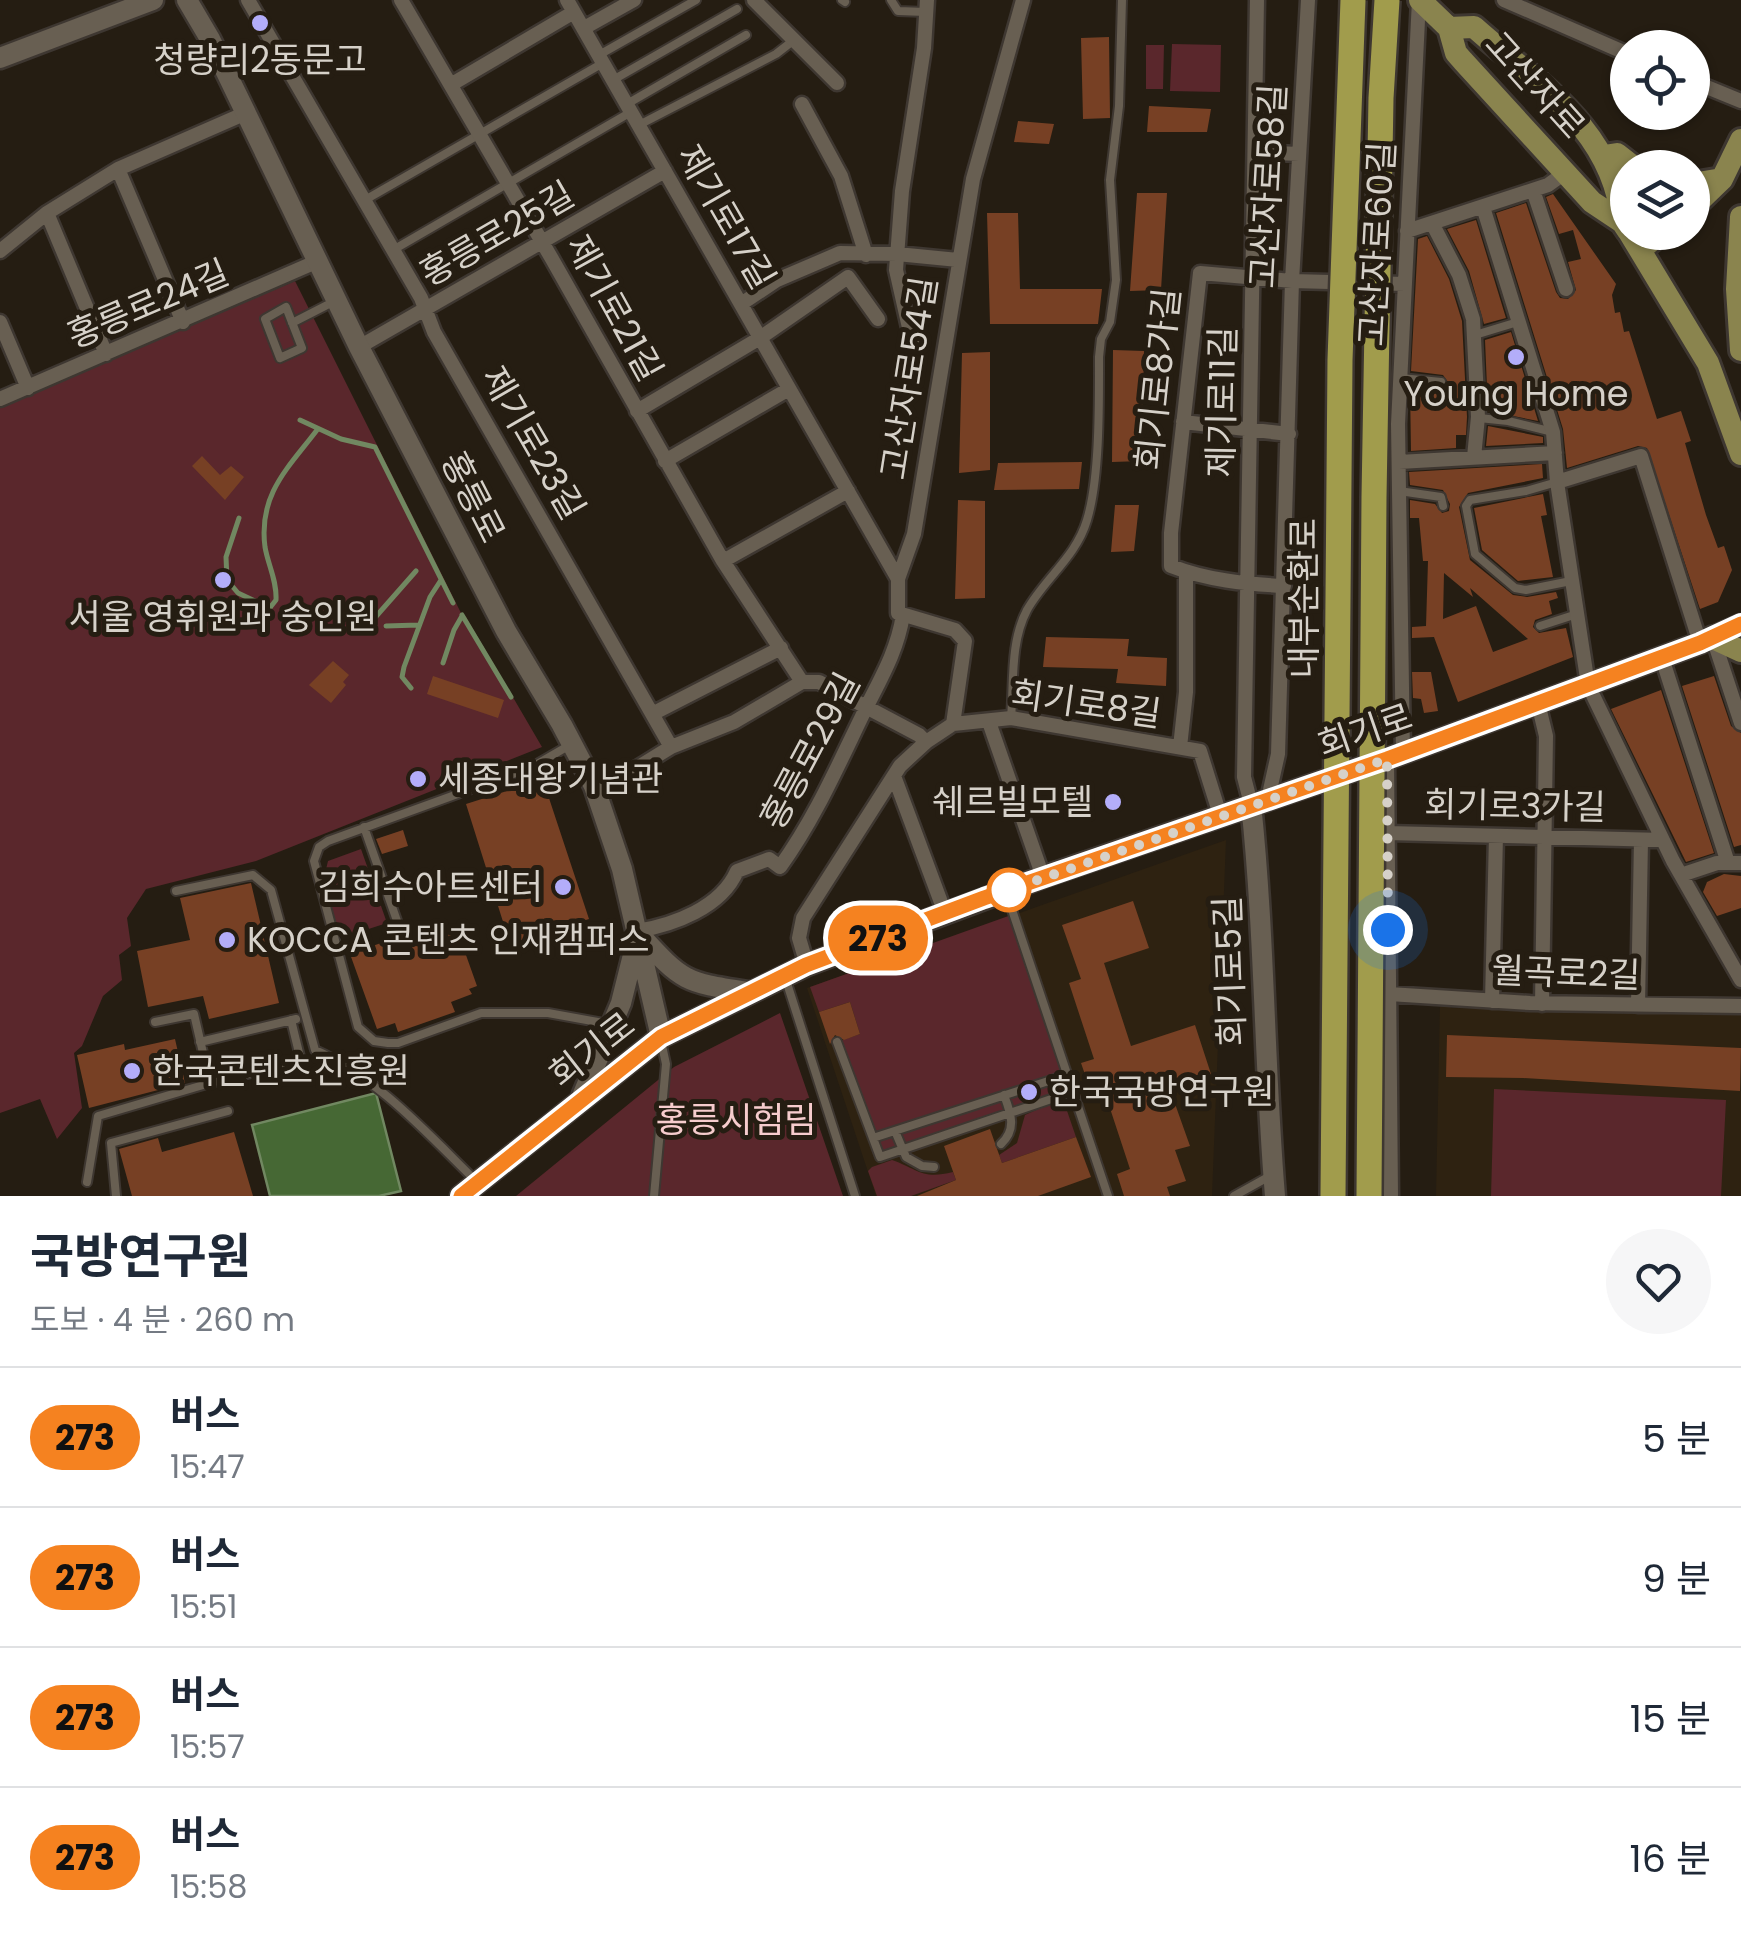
<!DOCTYPE html>
<html lang="ko">
<head>
<meta charset="utf-8">
<style>
  :root { --surface:#fff; --page:#f6f6f7; --text:#1f2937; --muted:#747a83; --line:#e0e1e3 }
  body { margin:0; font-family:Poppins,"Noto Sans KR",sans-serif; background:var(--page); color:var(--text); height:100vh; display:flex; flex-direction:column; font-size:38px; white-space:nowrap }
  * { box-sizing:border-box; margin:0 }
  p { font-size:32px; color:var(--muted) }
  .icon { flex:none; width:55px; height:55px; fill:none; stroke:currentColor; stroke-width:2; stroke-linecap:round; stroke-linejoin:round }
  .map { position:relative; height:1196px; overflow:hidden }
  .side { display:flex; flex-direction:column; background:var(--surface); flex:1 }
  .side>* { flex:none }
  .badge { padding:0 20px; border-radius:32px; font-size:35px; line-height:65px }
  .controls { position:absolute; left:1610px; top:30px; display:grid; gap:20px }
  .controls a { display:grid; place-items:center; width:100px; height:100px; border-radius:50%; background:var(--surface); box-shadow:0 2px 8px #0004; font-size:50px }
  .you { position:absolute; width:50px; height:50px; margin:-25px; border:8px solid #fff; border-radius:50%; background:#1a73e8; box-shadow:0 0 0 15px #1a73e833 }
  .map>.badge { position:absolute; translate:-50% -50%; box-shadow:0 0 0 5px #fff }
  .round { display:grid; place-items:center; flex:none; width:105px; height:105px; border-radius:52px; background:var(--page) }
  .overview { display:flex; align-items:center; justify-content:space-between; height:170px; padding:0 30px }
  h1 { font-size:48px; font-weight:700; line-height:75px }
  ul { padding:0; list-style:none }
  li { display:flex; align-items:center; gap:30px; height:140px; padding:0 30px; border-top:2px solid var(--line) }
  li div { flex:1 }
  li b { display:block; font-size:38px }
  li em { font-style:normal }
  li .badge { min-width:110px; font-weight:700; text-align:center }
  .map>svg:first-child { display:block }
</style>
</head>
<body>
<div class="map">
<svg width="1741" height="1196" viewBox="0 0 1741 1196">
  <rect width="100%" height="100%" fill="#251d12"/>
  <path fill="#2e2211" d="M1226 840 1212 1196H876L807 988Z
    M1447 1003 1451 1008 1741 1015V1196H1436L1440 1005Z"/>
  <path fill="#5a272c" d="M1172 44 1221 45 1220 92 1170 91Z
    M1146 45H1164L1163 89H1146Z
    M295 281 462 615 466 617 542 747 256 861 146 889 127 918 131 946 119 955 122 980 103 996 82 1046 74 1053 82 1108 57 1139 40 1099 0 1113V405Z
    M361 849 387 923 341 938 323 882 328 861Z
    M1014 914 1072 1092 880 1157 837 1042 860 1034 850 1002 819 1012 810 987Z
    M780 1013 843 1196H516L674 1067Z
    M1494 1089 1726 1100 1721 1196H1491Z
    M1058 1100 1064 1102 1076 1137 1002 1163 999 1155 1017 1143 1025 1115Z
    M892 1160C918 1169 922 1180 953 1172L956 1180 911 1196H877L868 1171 872 1167Z"/>
  <path fill="#466834" stroke="#718861" stroke-width="2.5" d="M376 1093 401 1191 379 1196H270L252 1125Z"/>
  <path fill="#251d12" d="M1337 0H1403L1392 109 1381 740 1359 745V1196H1333L1334 752 1320 755 1327 239Z"/>
  <g fill="none" stroke-linecap="round" stroke-linejoin="round">
    <path stroke="#718861" stroke-width="5" d="M300 420 341 439 375 447 453 603
      M239 518 226 557 227 580 238 593 270 608
      M462 615 511 697
      M372 621 416 571
      M257 624 276 600C277 580 268 565 265 547 258 494 289 467 317 430
      M386 626 418 625
      M443 663 454 630 462 616
      M411 688 402 677 404 667 430 597 441 580"/>
  </g>
  <path fill="#774024" fill-rule="evenodd" d="M1109 37 1110 118 1083 119 1081 38Z
    M1149 106 1211 109 1207 132H1147Z
    M1018 121 1054 124 1049 144 1014 142Z
    M1137 193H1167L1161 290 1130 291Z
    M1553 194 1616 284 1612 295 1615 313 1620 312 1624 332 1629 331 1657 419 1681 411 1691 441 1685 443 1706 515 1718 548 1724 546 1732 570 1718 602 1700 609 1647 448 1638 446 1567 468 1563 429 1496 213 1526 203 1556 292 1560 298 1568 299 1576 290 1568 262 1581 259 1573 230 1559 234 1546 197Z
    M987 213H1018L1020 289H1102L1098 324H990Z
    M1476 220 1506 318 1484 324 1469 271 1447 229Z
    M1427 236 1449 279 1462 321 1467 417 1466 435H1456V448L1411 451 1410 386 1441 389 1448 382 1443 375 1411 371 1418 239Z
    M1511 332 1538 421 1488 411 1485 340Z
    M1113 350 1144 351 1142 461 1112 462Z
    M990 352V470L959 473 962 353Z
    M1488 426 1543 437V443L1486 446Z
    M202 456 220 475 231 466 244 477 225 500 192 466Z
    M1082 462 1079 489 994 490 998 463Z
    M1542 464 1543 478 1468 493 1459 507 1470 560 1513 595 1527 597 1556 592 1558 598 1549 601 1552 614 1535 620 1533 627 1539 633 1566 628 1573 657 1458 702 1434 637 1412 638V627L1426 626 1428 561H1423L1419 518H1410V500L1435 504 1442 513 1449 511 1450 504 1443 490 1410 485 1409 472ZM1444 573 1473 597 1470 588 1528 639 1493 652 1476 606 1443 619Z
    M1543 494 1547 515 1541 516 1553 577 1518 581 1482 550 1474 508Z
    M958 500 985 501V598L955 599Z
    M1115 505H1139L1134 551 1111 552Z
    M1046 637 1129 639 1127 656 1167 658 1166 686 1116 683 1118 669 1043 667Z
    M333 661 349 675 343 682 346 685 331 703 309 685Z
    M1412 672H1431L1438 711 1424 713 1421 699 1413 698Z
    M433 676 504 700 498 718 427 694Z
    M1714 676 1731 726 1741 733V845L1734 847 1682 686Z
    M1661 690 1714 853 1686 862 1611 709Z
    M535 782 544 783 589 919 510 944 466 804Z
    M403 830 408 846 382 854 376 839Z
    M1724 874 1741 876V908L1717 916 1703 892 1707 882Z
    M251 883 279 1003 209 1019 203 996 148 1007 137 951 190 940 180 898Z
    M1133 901 1149 948 1104 963 1131 1046 1195 1025 1211 1074 1169 1087 1190 1146 1175 1150 1186 1181 1167 1187 1170 1196H1124L1117 1174 1130 1169 1101 1081 1089 1086 1081 1063 1094 1059 1069 983 1081 979 1062 925Z
    M432 925 436 934 456 927 477 986 469 989 472 994 451 1002 455 1012 398 1032 395 1023 377 1029 350 954 395 938 405 942 409 933Z
    M850 1002 860 1034 844 1040 835 1035 830 1044 819 1012Z
    M1447 1035 1741 1048 1740 1091 1523 1078 1446 1077Z
    M175 1039 185 1083 89 1108 77 1055 124 1044 125 1050Z
    M990 1129 1002 1163 1076 1137 1091 1177 1038 1196H917L956 1180 944 1146Z
    M234 1132 253 1196H132L119 1149 158 1138 162 1152Z"/>
  <g fill="none" stroke-linecap="round" stroke-linejoin="round">
    <defs>
      <path id="lane" d="M842 0 845 2
        M891 0 898 11 926 12
        M599 55 696 0
        M613 80 737 9
        M627 104 746 35
        M639 125 776 54 794 40
        M365 200 603 63
        M393 250 631 112
        M286 307 302 348 280 358 265 319Z
        M292 323 333 302
        M1475 335 1521 321
        M1401 378 1441 382
        M1479 418 1508 421 1553 432
        M1557 482 1526 491 1470 500 1466 506 1475 554 1515 588 1526 590 1571 581
        M1399 491 1441 497 1443 506
        M1540 626 1577 614
        M1011 718C1014 683 1010 642 1027 610 1045 578 1076 557 1087 520 1100 477 1099 403 1099 357L1101 339 1110 322 1116 280 1110 180 1119 106 1122 0
        M570 745 532 767 328 841 319 847 314 861 358 1027 374 1041 388 1043H398L481 1013H548L609 1024
        M364 827 402 935
        M176 891 253 875 271 890 315 1050C378 1078 426 1132 475 1180
        M1006 892 1108 1196
        M785 977 855 1196
        M155 1022 194 1014 210 1083 301 1061 291 1020
        M200 1042 296 1019
        M837 1042 880 1157 1072 1092
        M895 1131 906 1157 922 1166 934 1167
        M873 1138 1067 1075
        M1001 1144C1017 1129 1011 1114 1004 1095
        M87 1182 98 1116 210 1083
        M116 1196 111 1143 228 1111
        M654 1196 666 1064 661 1041
        M1234 1196 1270 1176"/>
      <path id="street" d="M248 0 421 298 434 332 671 747
        M401 0 552 259 723 561 802 682
        M567 0 898 579
        M754 0 837 83
        M1504 0 1628 54
        M584 28 634 0
        M1692 81 1741 101
        M452 84 574 12
        M802 104 841 176 866 255
        M1255 152 1299 154
        M118 169 183 322
        M1533 190 1566 289
        M1483 207 1553 432 1557 482 1588 685 1673 861 1741 980
        M47 213 106 354
        M1432 223 1459 275 1473 319 1478 417 1474 457
        M1407 231 1548 185 1566 172
        M0 251 47 213 118 169 246 113
        M741 304 777 280 840 253 897 254 958 260
        M0 322 28 388
        M912 341 896 270 902 191 924 48 927 0
        M359 347 665 171
        M0 399 318 261
        M637 411 760 338 848 277 878 319
        M1183 422 1289 434
        M665 461 789 389
        M1399 462 1555 453
        M1557 482 1641 456 1700 643
        M723 561 848 491
        M1284 586C1246 584 1206 580 1171 566V533L1200 273 1292 281 1405 284
        M1713 638 1741 723
        M1662 658 1728 863
        M802 682H819L919 735 926 742
        M1538 703 1546 736 1542 1004
        M654 713 781 648
        M989 722 1043 877
        M953 724 965 641 955 630 898 613V579L914 534 973 179 1023 0
        M1180 747 1186 692V572
        M1403 753 1398 424 1419 0
        M1387 759 1391 1196
        M894 776 945 913
        M594 786 637 768 671 747 734 722 802 682
        M1268 799 1278 754 1292 281 1308 0
        M1251 804 1244 777 1257 0
        M1388 833 1663 840
        M1681 875 1717 863H1741
        M637 931C673 925 721 908 737 871L769 859 780 867C816 817 839 763 866 708 882 676 897 651 903 615
        M807 965 799 938 803 918 900 766 926 742 953 724 1011 718 1200 751 1220 815
        M1389 994 1530 1003 1741 1006
        M1492 1001 1496 836
        M1638 1005 1641 840"/>
      <path id="secondary" d="M187 0 210 39 359 347 506 631 562 725 594 786 622 869 661 1037
        M0 58 153 0
        M1251 804C1265 935 1264 1065 1275 1196
        M640 935C683 982 684 982 748 992
        M583 1094 621 1003 636 943
        M461 1196 661 1037 807 965 1043 877 1387 759 1700 643 1741 625"/>
      <path id="primary" d="M1420 0 1449 28 1456 53 1463 61 1592 202 1622 222 1628 231
        M1449 28 1474 27C1537 83 1614 131 1622 222
        M1604 156 1617 154 1635 168
        M1692 184 1722 179
        M1692 208 1722 179 1741 140
        M1741 217 1737 289 1741 350
        M1629 232 1708 363 1741 454
        M1640 250 1662 232
        M1713 638 1741 651"/>
    </defs>
    <use href="#lane" stroke="#3e3731" stroke-width="12"/>
    <use href="#street" stroke="#3e3731" stroke-width="19"/>
    <use href="#secondary" stroke="#3e3731" stroke-width="25"/>
    <use href="#primary" stroke="#3e3731" stroke-width="28"/>
    <use href="#lane" stroke="#685f52" stroke-width="8"/>
    <use href="#street" stroke="#685f52" stroke-width="14"/>
    <use href="#secondary" stroke="#685f52" stroke-width="20"/>
    <use href="#primary" stroke="#8a844e" stroke-width="22"/>
    <defs>
      <path id="highway-bridge" d="M1333 1196 1340 360 1353 0
        M1369 1196 1374 497 1381 98 1387 0"/>
    </defs>
    <use href="#highway-bridge" stroke="#3e3731" stroke-width="30" stroke-linecap="butt"/>
    <use href="#highway-bridge" stroke="#a19c4c" stroke-width="25"/>
  </g>
  <g fill="none" stroke-linecap="round" stroke-linejoin="round">
    <defs>
      <path id="line" d="M461 1196 661 1037 806 965 984 898 1387 759 1700 643 1741 624"/>
    </defs>
    <use href="#line" stroke="#fff" stroke-width="22"/>
    <use href="#line" stroke="#f58220" stroke-width="15"/>
    <path stroke="#d6d1c9" stroke-width="10" stroke-dasharray="0 18" d="M1009 890 1006 891 1387 759 1388 930"/>
  </g>
  <g fill="#b3adf9" stroke="#251d12" stroke-width="4">
    <circle cx="260" cy="23" r="10"/>
    <circle cx="1516" cy="357" r="10"/>
    <circle cx="223" cy="580" r="10"/>
    <circle cx="418" cy="779" r="10"/>
    <circle cx="1113" cy="802" r="10"/>
    <circle cx="563" cy="887" r="10"/>
    <circle cx="227" cy="940" r="10"/>
    <circle cx="132" cy="1071" r="10"/>
    <circle cx="1029" cy="1092" r="10"/>
  </g>
  <circle fill="#fff" stroke="#f58220" stroke-width="5" cx="1009" cy="890" r="20"/>
  <g text-anchor="middle" stroke-width="10" stroke-linejoin="round" paint-order="stroke">
    <g font-size="35" fill="#d6d1c9" stroke="#251d12" text-anchor="start">
      <text x="260" y="72" text-anchor="middle">청량리2동문고</text>
      <text x="1516" y="406" text-anchor="middle">Young Home</text>
      <text x="223" y="629" text-anchor="middle">서울 영휘원과 숭인원</text>
      <text x="438" y="791">세종대왕기념관</text>
      <text x="1093" y="814" text-anchor="end">쉐르빌모텔</text>
      <text x="543" y="899" text-anchor="end">김희수아트센터</text>
      <text x="247" y="952">KOCCA 콘텐츠 인재캠퍼스</text>
      <text x="152" y="1083">한국콘텐츠진흥원</text>
      <text x="1049" y="1104">한국국방연구원</text>
    </g>
    <g font-size="35" fill="#d6d1c9" stroke="#251d12">
      <text transform="translate(1535 85) rotate(48)" y="12">고산자로</text>
      <text transform="translate(1268 186) rotate(-87)" y="12">고산자로58길</text>
      <text transform="translate(726 217) rotate(60)" y="12">제기로17길</text>
      <text transform="translate(497 234) rotate(-30)" y="12">홍릉로25길</text>
      <text transform="translate(1377 244) rotate(-87)" y="12">고산자로60길</text>
      <text transform="translate(148 304) rotate(-23)" y="12">홍릉로24길</text>
      <text transform="translate(614 308) rotate(61)" y="12">제기로21길</text>
      <text transform="translate(909 378) rotate(-81)" y="12">고산자로54길</text>
      <text transform="translate(1158 379) rotate(-84)" y="12">회기로8가길</text>
      <text transform="translate(1222 402) rotate(-89)" y="12">제기로11길</text>
      <text transform="translate(533 443) rotate(60)" y="12">제기로23길</text>
      <text transform="translate(473 497) rotate(63)" y="12">홍릉로</text>
      <text transform="translate(1304 598) rotate(-90)" y="12">내부순환로</text>
      <text transform="translate(1086 704) rotate(8)" y="12">회기로8길</text>
      <text transform="translate(1365 731) rotate(-19)" y="12">회기로</text>
      <text transform="translate(810 751) rotate(-62)" y="12">홍릉로29길</text>
      <text transform="translate(1515 806) rotate(1)" y="12">회기로3가길</text>
      <text transform="translate(1230 971) rotate(-92)" y="12">회기로5길</text>
      <text transform="translate(1566 973) rotate(2)" y="12">월곡로2길</text>
      <text transform="translate(592 1050) rotate(-38)" y="12">회기로</text>
    </g>
    <g font-size="35" fill="#f6cccd" stroke="#251d12">
      <text x="736" y="1132">홍릉시험림</text>
    </g>
  </g>
</svg>
<div class="controls">
<a><svg class="icon" aria-label="locate" viewBox="0 0 24 24"><circle cx="12" cy="12" r="6"/><path d="M12 2v4M12 18v4M2 12h4M18 12h4"/></svg></a>
<a><svg class="icon" aria-label="layers" viewBox="0 0 24 24"><path d="M12 4l9 5-9 5-9-5zM3 14l9 5 9-5"/></svg></a>
</div>
<div class="you" style="left:1388px;top:930px"></div>
<b class="badge" style="left:878px;top:938px;background:#f58220;color:#111">273</b>
</div>
<section class="side">
<div class="overview"><div><h1>국방연구원</h1><p>도보 · 4 분 · 260 m</p></div><a class="round"><svg class="icon" aria-label="heart" viewBox="0 0 24 24"><path d="M12 20l-8-8c-3-5 5-10 8-4 3-6 11-1 8 4z"/></svg></a></div>
<ul>
<li><span class="badge" style="background:#f58220;color:#111">273</span><div><b>버스</b><p>15:47</p></div><em>5 분</em></li>
<li><span class="badge" style="background:#f58220;color:#111">273</span><div><b>버스</b><p>15:51</p></div><em>9 분</em></li>
<li><span class="badge" style="background:#f58220;color:#111">273</span><div><b>버스</b><p>15:57</p></div><em>15 분</em></li>
<li><span class="badge" style="background:#f58220;color:#111">273</span><div><b>버스</b><p>15:58</p></div><em>16 분</em></li>
</ul>
</section>
</body>
</html>
